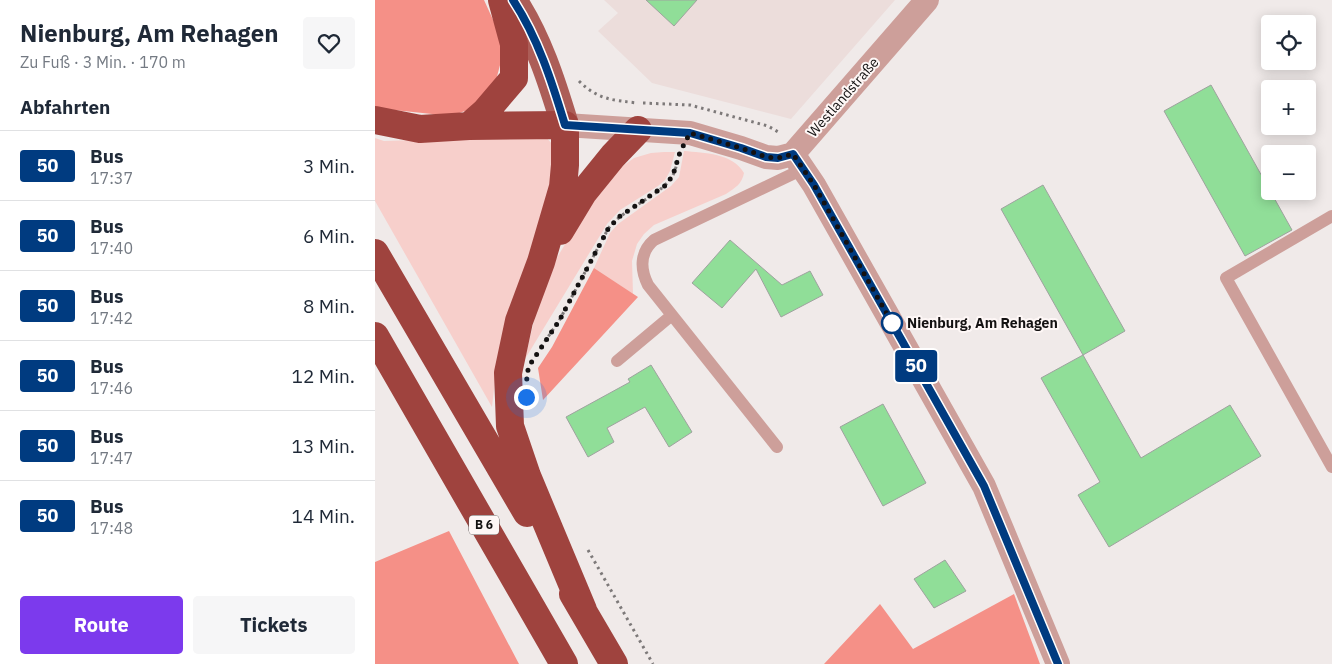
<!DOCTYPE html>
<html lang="de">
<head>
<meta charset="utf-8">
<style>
  :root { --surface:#fff; --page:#f6f6f7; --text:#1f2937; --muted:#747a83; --line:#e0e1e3; --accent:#7c3aed }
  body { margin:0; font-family:"IBM Plex Sans",sans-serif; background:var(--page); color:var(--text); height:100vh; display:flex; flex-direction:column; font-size:19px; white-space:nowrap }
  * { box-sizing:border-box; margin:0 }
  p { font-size:16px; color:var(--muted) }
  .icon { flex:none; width:28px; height:28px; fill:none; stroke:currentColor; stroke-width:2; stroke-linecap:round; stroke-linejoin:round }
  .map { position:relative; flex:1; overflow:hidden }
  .panel { display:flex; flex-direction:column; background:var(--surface); width:375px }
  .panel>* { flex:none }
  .badge { padding:0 10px; border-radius:4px; font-size:18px; line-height:32px }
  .controls { position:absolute; left:886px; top:15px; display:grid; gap:10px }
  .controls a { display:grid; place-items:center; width:55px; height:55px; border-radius:5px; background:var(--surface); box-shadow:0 2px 12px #0003; font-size:25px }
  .you { position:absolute; width:25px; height:25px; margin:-12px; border:4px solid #fff; border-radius:50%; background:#1a73e8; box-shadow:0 0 0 8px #1a73e833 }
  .map>.badge { position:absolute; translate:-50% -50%; box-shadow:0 0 0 2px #fff }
  h2 { padding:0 20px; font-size:19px; line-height:45px }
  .round { display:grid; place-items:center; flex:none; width:52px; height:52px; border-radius:5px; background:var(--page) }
  .head { display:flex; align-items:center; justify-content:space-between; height:85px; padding:0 20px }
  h1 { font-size:24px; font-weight:700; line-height:38px }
  .button { display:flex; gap:10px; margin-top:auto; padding:10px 20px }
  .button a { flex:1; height:58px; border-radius:5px; background:var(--accent); color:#fff; font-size:20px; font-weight:700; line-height:58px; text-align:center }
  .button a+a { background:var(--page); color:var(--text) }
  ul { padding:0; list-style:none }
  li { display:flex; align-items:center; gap:15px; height:70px; padding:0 20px; border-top:1px solid var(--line) }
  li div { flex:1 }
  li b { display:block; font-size:19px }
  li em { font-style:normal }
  li .badge { min-width:55px; font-weight:700; text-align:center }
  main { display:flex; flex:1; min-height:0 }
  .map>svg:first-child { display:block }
</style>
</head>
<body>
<main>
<section class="panel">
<div class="head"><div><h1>Nienburg, Am Rehagen</h1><p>Zu Fuß · 3 Min. · 170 m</p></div><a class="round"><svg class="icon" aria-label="heart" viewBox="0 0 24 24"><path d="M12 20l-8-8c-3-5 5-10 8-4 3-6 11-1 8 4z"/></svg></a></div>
<h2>Abfahrten</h2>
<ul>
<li><span class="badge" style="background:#003b80;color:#fff">50</span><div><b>Bus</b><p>17:37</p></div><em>3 Min.</em></li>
<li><span class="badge" style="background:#003b80;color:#fff">50</span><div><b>Bus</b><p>17:40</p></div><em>6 Min.</em></li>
<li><span class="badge" style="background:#003b80;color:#fff">50</span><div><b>Bus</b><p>17:42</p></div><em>8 Min.</em></li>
<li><span class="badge" style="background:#003b80;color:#fff">50</span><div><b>Bus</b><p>17:46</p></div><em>12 Min.</em></li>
<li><span class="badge" style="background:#003b80;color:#fff">50</span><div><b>Bus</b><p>17:47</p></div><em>13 Min.</em></li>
<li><span class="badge" style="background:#003b80;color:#fff">50</span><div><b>Bus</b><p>17:48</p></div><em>14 Min.</em></li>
</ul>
<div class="button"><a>Route</a><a>Tickets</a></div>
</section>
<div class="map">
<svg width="957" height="664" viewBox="0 0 957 664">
  <rect width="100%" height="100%" fill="#f0eae9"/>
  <path fill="#ecdddb" d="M229 0H520L416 119 277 83 223 31 243 13Z"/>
  <path fill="#f7cfcb" d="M170 136 178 145 176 183 121 371 117 407 0 201V138L9 141Z
    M309 151C329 153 358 153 369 173 367 184 360 188 351 194L279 225 269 234 262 244 257 261 258 294 219 268 235 233 243 224 296 186 304 177Z
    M289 152H300L295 171 290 180 283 186 245 210 232 224 150 359 162 308 180 261 204 221 241 171 259 158 276 153Z"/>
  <path fill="#f59087" d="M0 0H109L130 46 119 88 101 107 76 116 0 108Z
    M219 268 263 297 168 400 163 368 177 347Z
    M74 531 144 664H0V562Z
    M639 594 665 664H449L505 604 538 649Z"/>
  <path fill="#90de98" stroke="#9ea29e" d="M271 0H322L299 26Z
    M836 85 917 230 870 256 789 111Z
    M668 185 750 331 708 355 626 209Z
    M355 240 407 285 435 271 448 295 406 317 381 269 347 308 317 283Z
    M708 355 766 458 855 405 886 456 734 547 703 495 725 482 666 378Z
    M276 365 317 432 294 447 270 407 232 428 239 442 213 457 191 417 255 382 253 379Z
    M508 404 551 483 508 506 465 427Z
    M570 560 591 591 559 608 539 579Z"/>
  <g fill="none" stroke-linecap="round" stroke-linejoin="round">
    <path stroke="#7d7979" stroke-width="3" stroke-dasharray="2.5 4" stroke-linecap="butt" d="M204 81C223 100 238 100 262 103
      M268 103 315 105 393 126 405 133
      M166 347 184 321 233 229C248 208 288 195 298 175 301 169 302 162 304 156
      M213 550 278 664"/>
    <path stroke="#cd9f9a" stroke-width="12" d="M957 216 851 278 957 467
      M242 361 297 315
      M402 447 273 285C265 269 265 252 279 240L428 169"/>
    <path stroke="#cd9f9a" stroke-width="24" d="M190 125 315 133 366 148 391 157 403 158 418 154 552 0
      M418 154 439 185 609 486 683 664"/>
    <path stroke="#ac5d57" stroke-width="28" d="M138 0C163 38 177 82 190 125"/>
    <path stroke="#9f433e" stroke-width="28" d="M0 120 45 129 94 126 190 125V165L188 187 166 262 144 321 133 373 135 426 152 476 208 610
      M94 126 110 112 139 78V44L127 0
      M185 231 208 193 238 156 263 130
      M0 253 152 513
      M0 336 189 664
      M198 594 239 664"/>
  </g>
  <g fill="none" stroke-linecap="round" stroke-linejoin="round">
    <defs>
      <path id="line" d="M138 0C163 38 177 82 190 125L315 133 366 148 391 157 403 158 418 154 439 185 609 486 683 664"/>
    </defs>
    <use href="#line" stroke="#fff" stroke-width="11"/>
    <use href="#line" stroke="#003b80" stroke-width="8"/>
    <path stroke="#141212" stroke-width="5" stroke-dasharray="0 9" d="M151 397 152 374 154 366 184 321 233 229 244 217 291 185 298 175 305 152 315 133 366 148 391 157 403 158 418 154 439 185 517 323"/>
  </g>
  <circle fill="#fff" stroke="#003b80" stroke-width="2.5" cx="517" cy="323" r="10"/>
  <g text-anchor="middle" stroke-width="4" stroke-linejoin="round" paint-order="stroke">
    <rect fill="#fef7f6" stroke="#5a5756" stroke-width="1" x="94" y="515.5" width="30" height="19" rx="4"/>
    <g font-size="12" font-weight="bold" fill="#141212">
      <text x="109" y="529">B 6</text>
    </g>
    <g font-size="14" fill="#141212" stroke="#fef7f6">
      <text transform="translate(468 97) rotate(-49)" y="5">Westlandstraße</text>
    </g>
    <g font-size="14" font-weight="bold" fill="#141212" stroke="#fef7f6" text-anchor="start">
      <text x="532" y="328">Nienburg, Am Rehagen</text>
    </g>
  </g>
</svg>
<div class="controls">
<a><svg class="icon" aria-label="locate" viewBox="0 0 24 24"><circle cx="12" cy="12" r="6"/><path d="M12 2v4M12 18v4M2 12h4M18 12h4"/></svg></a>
<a>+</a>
<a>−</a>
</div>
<div class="you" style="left:151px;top:397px"></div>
<b class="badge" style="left:541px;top:366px;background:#003b80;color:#fff">50</b>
</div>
</main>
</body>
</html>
